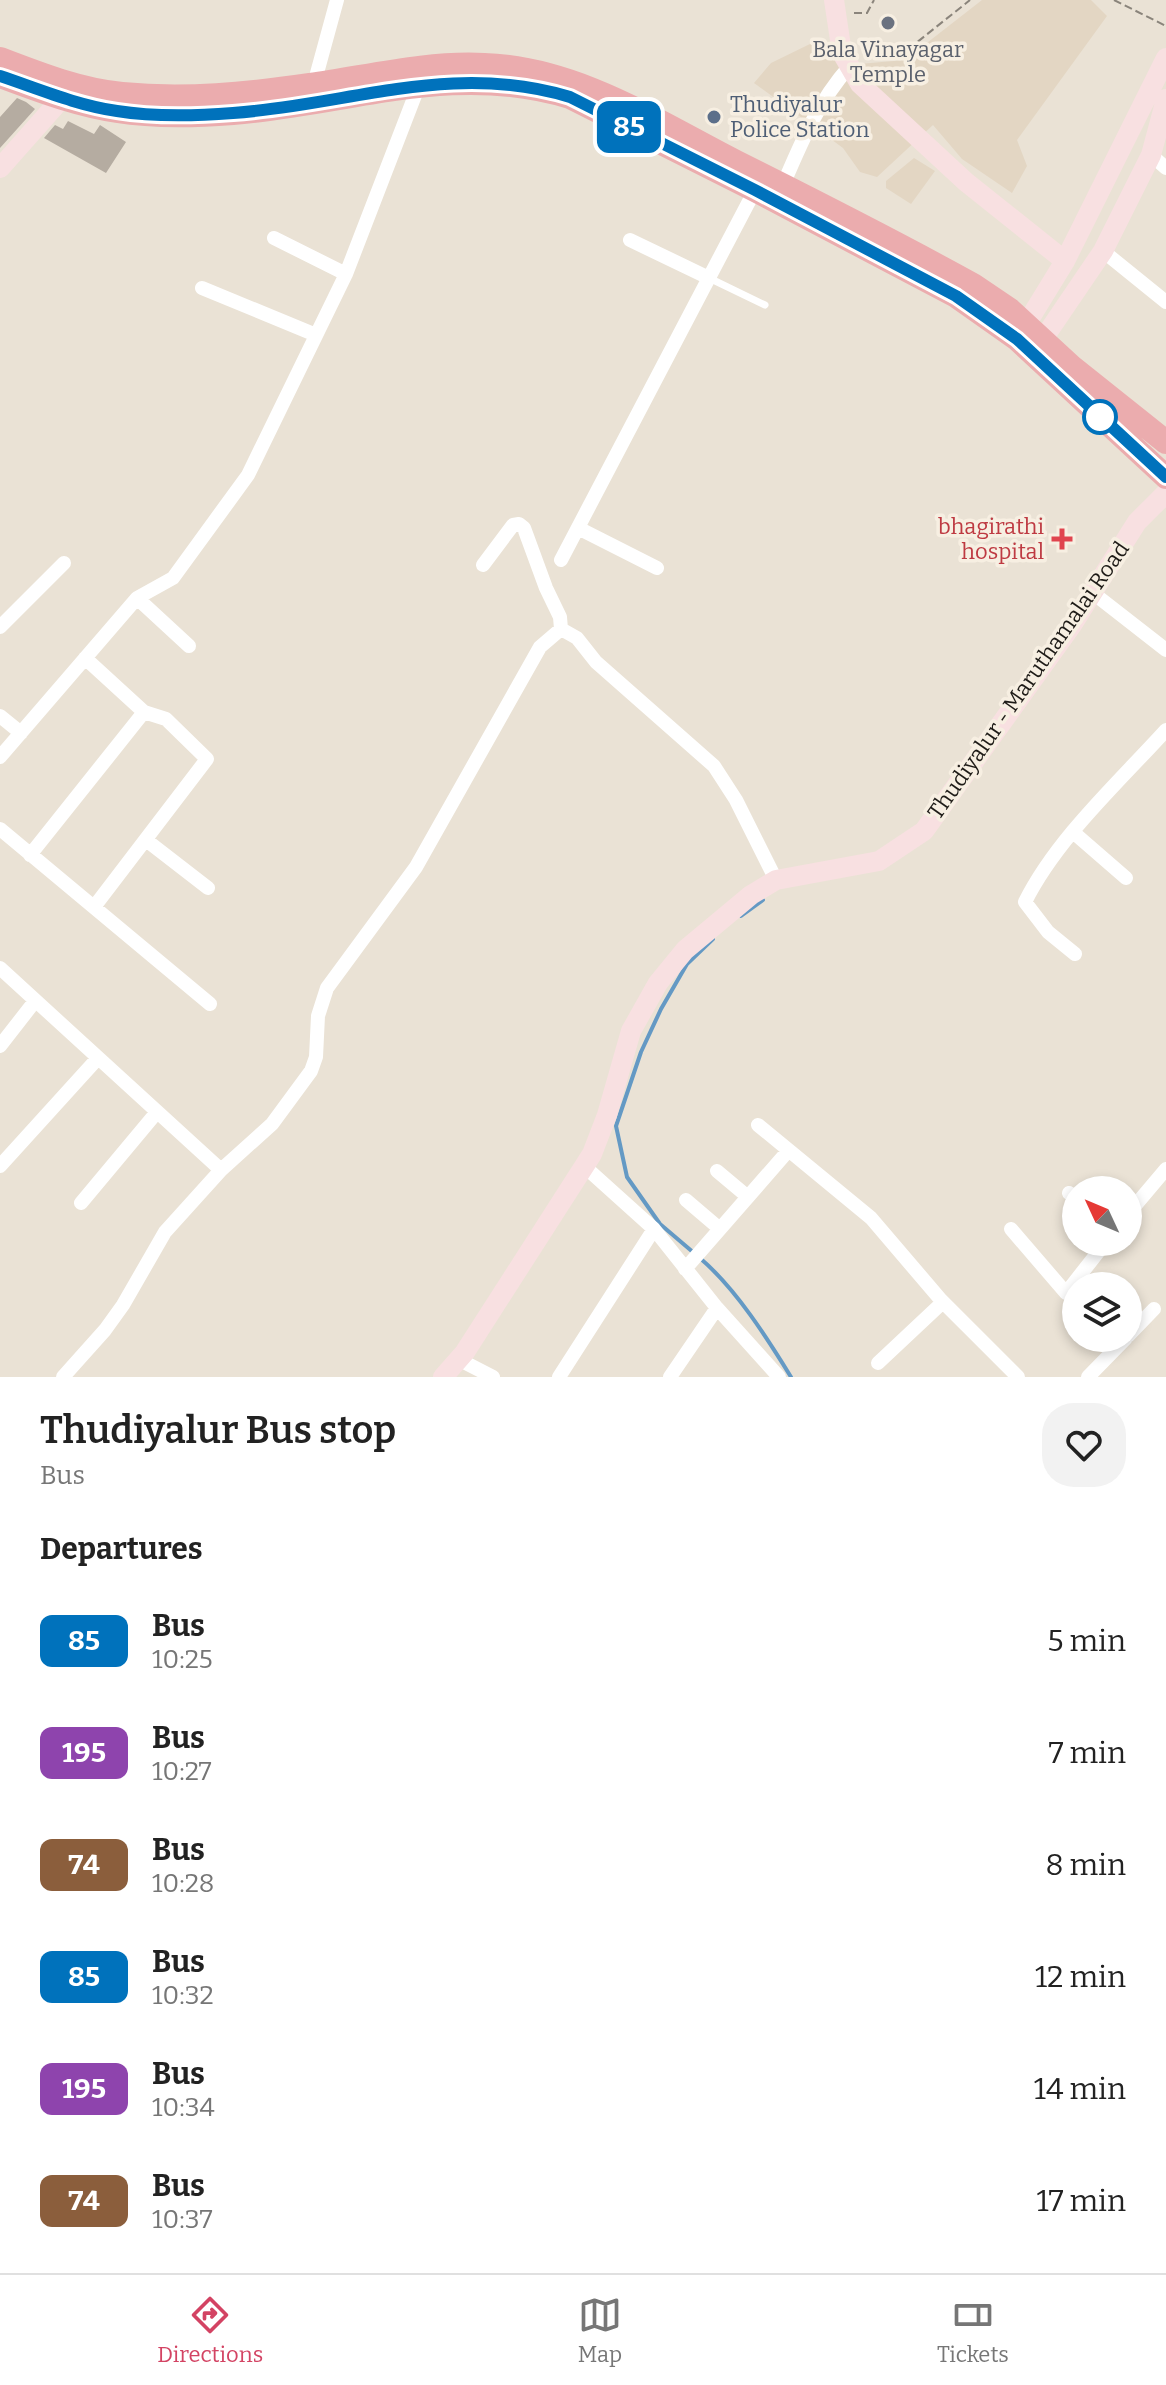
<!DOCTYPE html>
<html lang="en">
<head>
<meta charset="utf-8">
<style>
  :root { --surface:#fff; --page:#f2f2f2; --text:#222; --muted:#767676; --line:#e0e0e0; --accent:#d34363 }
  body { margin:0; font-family:Bitter,serif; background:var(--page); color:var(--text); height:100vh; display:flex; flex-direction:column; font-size:30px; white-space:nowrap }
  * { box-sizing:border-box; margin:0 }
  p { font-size:26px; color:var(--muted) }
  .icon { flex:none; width:44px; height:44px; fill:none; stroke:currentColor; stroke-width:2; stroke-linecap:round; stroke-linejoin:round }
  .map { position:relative; height:1377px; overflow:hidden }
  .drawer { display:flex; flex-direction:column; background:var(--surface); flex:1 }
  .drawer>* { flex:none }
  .badge { padding:0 16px; border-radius:12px; font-size:28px; line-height:52px }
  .needle { width:52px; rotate:314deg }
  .buttons { position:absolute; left:1062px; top:1176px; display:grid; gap:16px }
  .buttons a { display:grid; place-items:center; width:80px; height:80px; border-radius:50%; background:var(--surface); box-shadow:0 4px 12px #0003; font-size:40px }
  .map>.badge { position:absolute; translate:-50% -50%; box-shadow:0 0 0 4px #fff }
  h2 { padding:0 40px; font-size:30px; line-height:72px }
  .round { display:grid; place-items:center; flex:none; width:84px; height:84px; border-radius:32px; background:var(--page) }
  .overview { display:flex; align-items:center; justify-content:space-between; height:136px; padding:0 40px }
  h1 { font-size:38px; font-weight:600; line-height:60px }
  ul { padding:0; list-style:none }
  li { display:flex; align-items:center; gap:24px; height:112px; padding:0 40px }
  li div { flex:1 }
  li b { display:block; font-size:30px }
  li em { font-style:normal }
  li .badge { min-width:88px; font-weight:700; text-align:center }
  .menu { display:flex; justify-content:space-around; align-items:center; height:112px; border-top:2px solid var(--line); background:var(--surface); font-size:22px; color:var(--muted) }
  .menu a { display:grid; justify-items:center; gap:4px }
  .menu .active { color:var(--accent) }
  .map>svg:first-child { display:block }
</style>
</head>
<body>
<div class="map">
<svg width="1166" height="1377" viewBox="0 0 1166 1377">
  <rect width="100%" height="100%" fill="#eae2d5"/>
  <path fill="#e3d6c3" d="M982 0H1091L1107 16 1017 140 1027 166 1012 193 962 159 933 125 877 177 860 172 843 148 754 83 771 63 812 43 859 64 905 60Z
    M914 158 935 171 911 204 886 188V181Z"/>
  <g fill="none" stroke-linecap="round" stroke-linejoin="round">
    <path stroke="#6499c4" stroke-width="4" d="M741 916 763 900
      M694 1253 660 1224 627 1177 616 1126 641 1052 661 1009 687 964 713 939
      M701 1259C736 1289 767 1338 791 1377"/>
  </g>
  <path fill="#b5aca1" d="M17 98 26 102 35 109 0 148V117Z
    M68 121 94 134 100 125 126 142 106 173 44 138 55 125 63 129Z"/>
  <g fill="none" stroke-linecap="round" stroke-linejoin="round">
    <path stroke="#8a847b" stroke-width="2" stroke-dasharray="8 4" stroke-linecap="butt" d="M1114 0 1166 26
      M854 13H867L874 0
      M863 55 886 52 901 55 970 0"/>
    <path stroke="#fff" stroke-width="7" d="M709 278 765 305"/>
    <path stroke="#fff" stroke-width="14" d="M314 84 337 0
      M1151 155 1166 168
      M783 185C801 143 818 102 849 67
      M274 238 346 274
      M630 240 709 278
      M1103 251 1166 302
      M202 288 316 335
      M578 528 657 568
      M561 560 755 190
      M483 565 513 525 519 524 524 528 546 588 560 617 561 629
      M1093 593 1166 650
      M137 598 173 578 248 475 346 274 419 85
      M0 627 64 563
      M0 716 21 733
      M0 757 137 598 189 646
      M0 829 210 1004
      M1073 832 1126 878
      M146 840 208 888
      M30 855 144 712 85 658
      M94 907 207 759 166 719 144 712
      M1075 954 1048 932 1025 902C1057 838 1119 782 1166 730
      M0 968 221 1170
      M0 1046 35 1001
      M758 1125 871 1218 941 1300 1018 1377
      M0 1166 98 1058
      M584 1166 654 1229 717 1308 779 1377
      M717 1171 748 1197
      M1069 1193 1076 1198
      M686 1200 720 1229
      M81 1203 157 1112
      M1128 1214 1166 1169
      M1011 1229 1066 1293 1106 1242
      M685 1269 788 1151
      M1128 1336 1154 1309
      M458 1359 493 1377
      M878 1363 943 1302
      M63 1377 105 1330 123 1305 165 1232 221 1170 272 1124 311 1071 316 1057 318 1016 327 988 416 867 540 647 561 629 577 638 596 662 714 766 736 800 776 880
      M559 1377 654 1229
      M670 1377 717 1308
      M1088 1377 1126 1338"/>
    <path stroke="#f8e0e1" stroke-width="20" d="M834 0 842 53 860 84 966 182 1065 261
      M0 168 62 98
      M1019 336 1065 261 1166 58
      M1035 351 1103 251 1151 155 1166 99
      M443 1377 465 1352 592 1154 607 1115 631 1031 658 983 685 950 751 895 776 880 879 861 924 831 1072 625 1137 522 1166 493"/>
    <path stroke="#ebacae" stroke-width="24" d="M0 59C39 74 80 90 122 94 185 100 248 94 310 85 368 77 425 62 484 65 576 68 656 121 736 162 816 202 895 242 973 285L1010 310 1073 368 1166 442
      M0 76C38 90 76 105 117 111 154 117 195 116 233 113 350 104 452 61 570 97L755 190 956 296 1017 339 1166 477"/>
  </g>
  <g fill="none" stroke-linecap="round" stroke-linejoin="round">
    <defs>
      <path id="line" d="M0 76C39 89 76 105 117 111 154 117 195 116 233 113 350 105 451 61 570 97L755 190 956 296 1017 339 1166 477"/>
    </defs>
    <use href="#line" stroke="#fff" stroke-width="18"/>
    <use href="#line" stroke="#0072bc" stroke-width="12"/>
  </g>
  <circle fill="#6b7280" stroke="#f7efe2" stroke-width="3" cx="888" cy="23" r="8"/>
  <circle fill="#5c6f8a" stroke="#f7efe2" stroke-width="3" cx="714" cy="117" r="8"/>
  <circle fill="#fff" stroke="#0072bc" stroke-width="4" cx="1100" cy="417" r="16"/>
  <path fill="#e0444e" stroke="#f7efe2" stroke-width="3" d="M1058 527h8v8h8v8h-8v8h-8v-8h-8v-8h8z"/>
  <g text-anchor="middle" stroke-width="7" stroke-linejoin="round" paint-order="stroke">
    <g font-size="22" fill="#5b616d" stroke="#f7efe2">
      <text x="888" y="57">Bala Vinayagar<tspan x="888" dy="25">Temple</tspan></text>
    </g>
    <g font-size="22" fill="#4e5e75" stroke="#f7efe2" text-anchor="start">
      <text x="730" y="112">Thudiyalur<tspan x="730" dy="25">Police Station</tspan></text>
    </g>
    <g font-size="22" fill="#be3a42" stroke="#f7efe2" text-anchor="end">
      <text x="1044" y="534">bhagirathi<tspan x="1044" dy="25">hospital</tspan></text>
    </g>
    <g font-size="22" fill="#1e1b17" stroke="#f7efe2">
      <text transform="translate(1028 680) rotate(-55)" y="8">Thudiyalur - Maruthamalai Road</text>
    </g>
  </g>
</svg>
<div class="buttons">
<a><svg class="needle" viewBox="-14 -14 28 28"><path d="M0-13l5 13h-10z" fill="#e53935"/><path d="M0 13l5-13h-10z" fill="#767676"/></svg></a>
<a><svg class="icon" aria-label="layers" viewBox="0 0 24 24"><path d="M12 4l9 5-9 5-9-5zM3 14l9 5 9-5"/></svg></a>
</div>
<b class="badge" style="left:629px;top:127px;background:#0072bc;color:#fff">85</b>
</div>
<section class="drawer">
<div class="overview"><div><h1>Thudiyalur Bus stop</h1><p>Bus</p></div><a class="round"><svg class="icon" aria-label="heart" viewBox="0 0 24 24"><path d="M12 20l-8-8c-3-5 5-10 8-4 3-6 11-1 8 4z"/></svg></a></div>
<h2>Departures</h2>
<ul>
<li><span class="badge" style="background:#0072bc;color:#fff">85</span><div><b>Bus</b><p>10:25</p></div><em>5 min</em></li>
<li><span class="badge" style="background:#8e44ad;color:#fff">195</span><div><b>Bus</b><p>10:27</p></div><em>7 min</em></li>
<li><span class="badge" style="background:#8b5e3c;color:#fff">74</span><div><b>Bus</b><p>10:28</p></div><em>8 min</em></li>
<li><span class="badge" style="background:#0072bc;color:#fff">85</span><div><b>Bus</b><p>10:32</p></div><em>12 min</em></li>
<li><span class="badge" style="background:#8e44ad;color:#fff">195</span><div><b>Bus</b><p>10:34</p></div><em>14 min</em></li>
<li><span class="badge" style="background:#8b5e3c;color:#fff">74</span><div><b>Bus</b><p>10:37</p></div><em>17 min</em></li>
</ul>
</section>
<nav class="menu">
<a class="active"><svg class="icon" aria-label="directions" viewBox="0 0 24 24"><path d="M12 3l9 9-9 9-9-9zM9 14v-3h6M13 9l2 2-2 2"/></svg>Directions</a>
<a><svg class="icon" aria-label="map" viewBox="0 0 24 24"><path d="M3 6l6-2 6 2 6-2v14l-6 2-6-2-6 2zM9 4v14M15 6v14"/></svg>Map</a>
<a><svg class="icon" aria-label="tickets" viewBox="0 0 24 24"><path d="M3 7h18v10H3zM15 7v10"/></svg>Tickets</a>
</nav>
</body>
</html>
